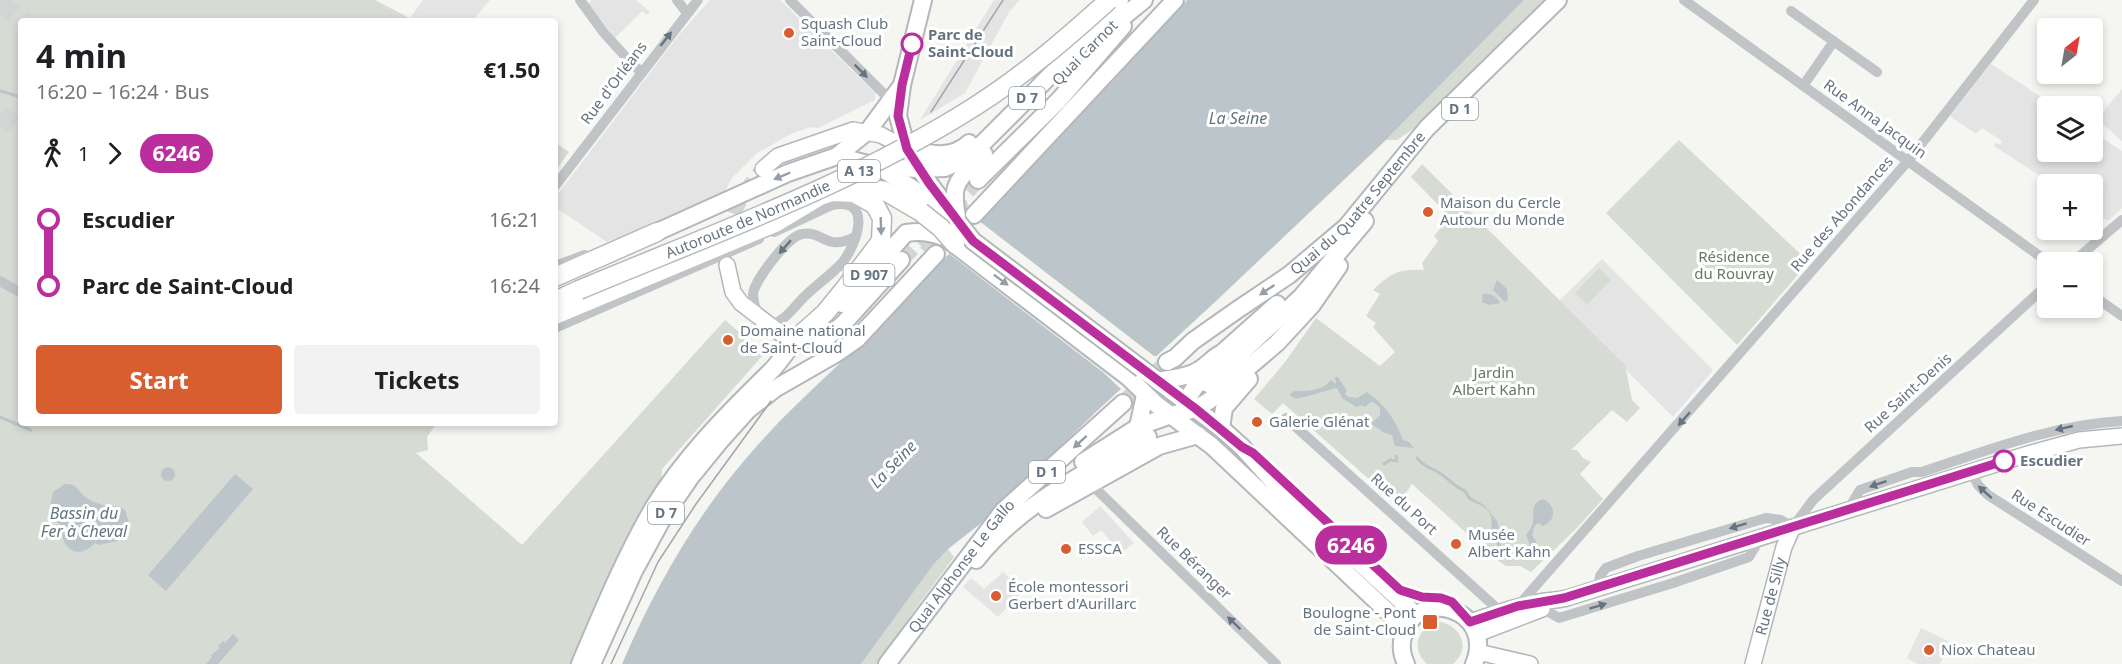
<!DOCTYPE html>
<html lang="en">
<head>
<meta charset="utf-8">
<style>
  :root { --surface:#fff; --page:#f2f2f2; --text:#202124; --muted:#757577; --accent:#d85d2f }
  body { margin:0; font-family:"Noto Sans",sans-serif; background:var(--page); color:var(--text); height:100vh; display:flex; flex-direction:column; font-size:22px; white-space:nowrap }
  * { box-sizing:border-box; margin:0 }
  p { font-size:20px; color:var(--muted) }
  .icon { flex:none; width:33px; height:33px; fill:none; stroke:currentColor; stroke-width:2; stroke-linecap:round; stroke-linejoin:round }
  .map { position:relative; flex:1; overflow:hidden }
  .details { position:absolute; left:18px; top:18px; width:540px; height:408px; display:flex; flex-direction:column; background:var(--surface); border-radius:6px; box-shadow:0 3px 9px #0003 }
  .details>* { flex:none }
  .badge { padding:0 12px; border-radius:20px; font-size:21px; line-height:39px }
  .needle { width:39px; rotate:31deg }
  .fabs { position:absolute; left:2037px; top:18px; display:grid; gap:12px }
  .fabs a { display:grid; place-items:center; width:66px; height:66px; border-radius:6px; background:var(--surface); box-shadow:0 3px 9px #0003; font-size:30px }
  .map>.badge { position:absolute; translate:-50% -50%; box-shadow:0 0 0 3px #fff }
  .legs { display:flex; align-items:center; gap:9px; height:66px; padding:0 18px; font-size:20px }
  .legs p { margin-inline-start:auto }
  .overview { display:flex; align-items:center; justify-content:space-between; height:102px; padding:0 18px }
  h1 { font-size:33px; font-weight:700; line-height:45px }
  .primary-button { display:flex; gap:12px; margin-top:auto; padding:12px 18px }
  .primary-button a { flex:1; height:69px; border-radius:6px; background:var(--accent); color:#fff; font-size:24px; font-weight:700; line-height:69px; text-align:center }
  .primary-button a+a { background:var(--page); color:var(--text) }
  ul { padding:0 18px; list-style:none }
  li { display:flex; align-items:center; gap:21px; height:66px; font-size:22px }
  li i { display:grid; place-items:center; width:9px; height:100%; margin:0 8px; background:currentColor }
  li i::after { content:''; width:15px; height:15px; margin:-8px; border:4px solid; border-radius:50%; background:var(--surface) }
  li p { margin-inline-start:auto }
  li:first-child i { background:linear-gradient(#0000 50%,currentColor 0) }
  li:last-child i { background:linear-gradient(currentColor 50%,#0000 0) }
  .map>svg:first-child { display:block }
</style>
</head>
<body>
<div class="map">
<svg width="2122" height="664" viewBox="0 0 2122 664">
  <rect width="100%" height="100%" fill="#f5f5f2"/>
  <path fill="#e3e4e3" d="M423 0H490L472 21H415L410 18Z
    M592 0H636L650 12 647 15 642 11 615 38 588 3Z
    M710 0H780L875 93V100L818 128 810 127 791 134 757 153 732 178 722 197 620 240 618 238 607 242 555 207V198L678 36Z
    M994 0H1020L1009 12 965 93 920 120Z
    M1991 64 2055 106H2048V152H2092L2093 132 2122 151V208L2108 221 2093 211 2092 184H2053L1994 146 1996 143 2000 145 2002 141 1982 128 1976 134 1950 116Z
    M2122 89V141L2097 119Z
    M1602 259 1713 370 1673 417 1558 302Z
    M1100 506 1134 543 1121 553 1101 530 1093 536 1082 522Z
    M1003 572 1023 591 998 617 963 587 971 578 984 589Z
    M1921 628 1950 642 1940 664H1918L1907 658Z"/>
  <path fill="#d6dcd3" d="M0 0H375L415 21H21V423H437L427 437 428 450 416 453 522 545 725 320 764 354 662 469C662 485 657 496 643 505L574 664H0Z
    M1524 0H1550L1429 118 1397 140H1386Z
    M1679 140 1809 262 1737 345 1606 213Z
    M555 142 569 152 555 172Z
    M1422 164 1625 365 1632 400 1640 408 1627 422 1612 410 1571 450H1577L1583 458 1591 462 1580 474 1603 499 1577 528 1531 572 1520 566H1506L1494 558 1412 484 1398 505 1283 403 1272 414 1254 399 1285 362 1316 318 1380 366 1395 352 1373 327 1376 323 1366 316 1380 294 1373 290C1391 273 1399 269 1424 270L1422 263 1438 241 1434 236 1450 217 1411 177Z
    M1599 268 1611 280 1587 305 1575 293Z
    M948 549 954 557 916 608 878 664H861L934 564Z
    M1441 622C1462 627 1471 649 1453 664H1427C1409 648 1419 625 1441 622Z"/>
  <path fill="#bcc5ca" d="M1187 0H1524L1386 140 1215 302 1098 410 980 524 948 549 934 564 861 664H622C654 590 691 524 743 462 790 405 849 358 900 305 997 204 1093 103 1187 0Z
    M1497 280 1507 289 1508 300 1505 302 1493 290Z
    M1483 294C1491 293 1496 296 1500 303L1490 305 1482 302Z
    M1335 377H1338L1347 391 1345 394 1348 397 1357 398 1367 392C1384 403 1396 421 1403 440L1409 442 1414 448 1395 446 1392 435 1385 433 1371 424 1380 415V408L1375 403 1371 402 1365 407 1362 405 1356 407 1342 398 1337 388 1296 399 1289 395 1294 391C1308 391 1321 392 1331 380L1336 384Z
    M161 474a7 7 0 1 1 14 0a7 7 0 1 1-14 0Z
    M235 474 253 489 166 591 148 575Z
    M65 484C77 484 77 489 84 496 88 500 101 505 107 506 114 507 118 505 125 510L129 522 124 536 117 541 99 545 95 543C79 561 60 549 62 527L55 520 56 518 50 507 53 492Z
    M1469 496 1484 505 1497 521 1500 533 1498 538 1505 557 1508 559 1520 554 1530 545 1526 535C1529 531 1533 526 1533 521 1534 510 1530 505 1543 499 1556 505 1557 520 1543 526L1538 523 1534 527 1532 535 1537 543 1524 553 1508 560C1501 556 1496 542 1493 535 1490 527 1494 518 1488 511 1483 504 1474 504 1467 498Z
    M233 634 239 640 218 664H206L212 657 211 655 220 648 218 646 223 641 225 643Z"/>
  <path fill="#f5f5f2" d="M978 220 1154 356 1158 357 1123 391 1104 373 947 252Z"/>
  <g fill="none" stroke-linecap="round" stroke-linejoin="round">
    <path stroke="#bcc5ca" stroke-width="3" d="M0 91 21 97
      M0 417 31 430
      M1417 458C1426 469 1432 467 1441 474 1450 480 1455 487 1465 491L1468 496
      M1384 464 1390 460 1397 461 1396 456"/>
    <path stroke="#d1d5d6" stroke-width="15" stroke-dasharray="15 8" stroke-linecap="butt" d="M728 236C731 209 746 189 763 169"/>
    <path stroke="#d1d5d6" stroke-width="16" stroke-dasharray="16 8" stroke-linecap="butt" d="M926 253 971 206
      M901 260 978 180
      M1123 403 1167 362"/>
    <path stroke="#d1d5d6" stroke-width="18" stroke-dasharray="18 9" stroke-linecap="butt" d="M0 3 25 21
      M0 114 21 130"/>
    <defs>
      <g id="secondary">
        <path d="M763 169 778 156 853 130 881 135 907 149"/>
        <path d="M727 265 733 292 741 303 780 333 798 337"/>
        <path d="M1470 622C1491 615 1512 607 1534 603 1545 600 1556 601 1567 598L2028 454 2079 440 2122 436"/>
        <path d="M1477 634 1542 609"/>
        <path d="M1478 652 1530 664"/>
        <path id="s1" d="M1753 664 1784 547 1793 527"/>
      </g>
      <g id="primary">
        <path d="M923 0 902 85 898 116 907 149 929 183 954 217"/>
        <path d="M1106 31 1144 0"/>
        <path d="M907 149C929 154 951 160 969 143"/>
        <path d="M837 156 879 167 915 190 947 216"/>
        <path d="M879 167 919 169 945 168 961 161 975 151 1031 95 1095 29 1120 0"/>
        <path d="M978 180 1059 100 1123 26"/>
        <path d="M974 215 1175 0"/>
        <path d="M958 222C950 181 956 183 984 154"/>
        <path d="M657 232 788 173 837 156 868 131 902 85"/>
        <path d="M842 304 906 233C921 231 932 232 946 238L1129 378 1157 405 1212 446 1405 628"/>
        <path d="M799 337 815 338 830 335 844 323 901 260"/>
        <path id="s2" d="M1167 362 1175 358 1193 341 1237 310 1289 275 1346 227 1427 128 1558 0"/>
        <path d="M1142 369 1221 428 1242 447 1279 488 1416 615"/>
        <path d="M1158 381C1171 378 1187 378 1199 370 1208 365 1213 357 1222 353L1277 304"/>
        <path d="M1208 384 1302 296 1365 221"/>
        <path d="M1183 411C1188 394 1198 381 1211 369"/>
        <path d="M1138 427 1171 415 1196 409 1210 400 1277 343 1312 305 1339 266"/>
        <path d="M1221 428 1224 408 1249 379"/>
        <path d="M1083 462 1138 427 1145 395"/>
        <path d="M1046 509 1159 446 1198 435"/>
        <path d="M976 560C1020 504 1087 472 1148 437"/>
        <path d="M580 664C602 612 624 559 652 510 683 458 728 413 771 371 784 358 792 339 809 332"/>
        <path d="M592 664 634 571 664 516 690 478 721 440 748 410 776 388 837 353 857 339 936 254"/>
        <path id="s3" d="M887 664 1003 511 1123 403"/>
        <path d="M1406 664C1402 655 1400 647 1403 637 1415 584 1497 609 1474 664"/>
      </g>
      <path id="highway" d="M848 185 885 191 921 212
        M555 277 657 232
        M555 301 579 290
        M555 315 775 223 820 196 832 192 854 193 875 205 882 218 881 241 843 291 825 313 798 337"/>
    </defs>
    <use href="#secondary" stroke="#b3b7bb" stroke-width="18"/>
    <use href="#primary" stroke="#b4b7bb" stroke-width="20"/>
    <use href="#highway" stroke="#b5b8bb" stroke-width="21"/>
    <path stroke="#c0c4c7" stroke-width="10" d="M580 0 604 33 635 67 641 71
      M677 0 687 13
      M790 0 891 101
      M1684 0 2048 262
      M1791 11 1877 72
      M1803 86 1834 41
      M555 186 698 0
      M2073 262 2122 220
      M555 266 585 255
      M0 281 21 293
      M2092 295 2122 316
      M759 317C756 310 753 302 753 294 754 281 788 236 802 234 824 230 825 252 855 237
      M768 325C773 324 777 323 781 320 790 314 796 305 804 297 816 285 831 275 842 263 857 244 874 197 832 205L774 232
      M555 328 759 239
      M1286 418 1501 612
      M1971 472 1978 485 1988 495 2122 581
      M1098 480V491L1276 664
      M1848 510 1860 490 1912 472H1922C1988 450 2052 425 2122 421
      M1598 588 1600 576 1606 568 1638 556 1766 518 1781 520 1793 527 1813 500 2048 284
      M1518 606 1908 161 2034 0
      M1543 609 1559 618 1673 583 1749 557 1755 547 1754 539"/>
    <use href="#secondary" stroke="#fff" stroke-width="15"/>
    <use href="#primary" stroke="#fff" stroke-width="16"/>
    <use href="#highway" stroke="#fff" stroke-width="18"/>
    <path stroke="#a2a7ac" stroke-width="1.5" d="M931 112 1003 0
      M611 664 658 562 696 504 771 401"/>
    <defs>
      <path id="primary-bridge" d="M958 222 973 241 1142 369"/>
      <g id="highway-bridge">
        <path d="M921 212 941 228 955 244"/>
        <path id="s4" d="M579 290C712 234 851 185 974 107 1023 76 1067 38 1109 0"/>
      </g>
    </defs>
    <use href="#primary-bridge" stroke="#b4b7bb" stroke-width="20" stroke-linecap="butt"/>
    <use href="#highway-bridge" stroke="#b5b8bb" stroke-width="21" stroke-linecap="butt"/>
    <use href="#primary-bridge" stroke="#fff" stroke-width="16"/>
    <use href="#highway-bridge" stroke="#fff" stroke-width="18"/>
  </g>
  <defs><path id="oneway-solid" d="M-6-.8H1V-3.2L6.5 0L1 3.2V.8H-6Z" transform="scale(1.5)"/></defs>
  <g fill="#667481">
    <use href="#oneway-solid" transform="translate(666 39) rotate(-52)"/>
    <use href="#oneway-solid" transform="translate(861 71) rotate(45)"/>
    <use href="#oneway-solid" transform="translate(785 247) rotate(131)"/>
    <use href="#oneway-solid" transform="translate(1684 419) rotate(131)"/>
    <use href="#oneway-solid" transform="translate(2064 428) rotate(167)"/>
    <use href="#oneway-solid" transform="translate(1878 484) rotate(161)"/>
    <use href="#oneway-solid" transform="translate(1985 492) rotate(-138)"/>
    <use href="#oneway-solid" transform="translate(1738 526) rotate(163)"/>
    <use href="#oneway-solid" transform="translate(1598 606) rotate(-17)"/>
    <use href="#oneway-solid" transform="translate(1234 623) rotate(-136)"/>
  </g>
  <g fill="#949ea7">
    <use href="#oneway-solid" transform="translate(782 176) rotate(157)"/>
    <use href="#oneway-solid" transform="translate(881 226) rotate(88)"/>
    <use href="#oneway-solid" transform="translate(1001 280) rotate(37)"/>
    <use href="#oneway-solid" transform="translate(1267 290) rotate(146)"/>
    <use href="#oneway-solid" transform="translate(1080 442) rotate(138)"/>
  </g>
  <g fill="none" stroke-linecap="round" stroke-linejoin="round">
    <defs>
      <path id="line-1" d="M912 44 902 85 898 116 907 149 929 183 973 241 1196 409 1242 447 1253 453 1400 590 1422 597 1441 598 1452 602 1470 622 1518 606 1564 598 2004 461"/>
    </defs>
    <use href="#line-1" stroke="#fff" stroke-width="14"/>
    <use href="#line-1" stroke="#bb2e9e" stroke-width="9"/>
  </g>
  <g fill="#d85d2f" stroke="#fff" stroke-width="2">
    <circle cx="789" cy="33" r="6"/>
    <circle cx="1428" cy="212" r="6"/>
    <circle cx="728" cy="340" r="6"/>
    <circle cx="1257" cy="422" r="6"/>
    <circle cx="1456" cy="544" r="6"/>
    <circle cx="1066" cy="549" r="6"/>
    <circle cx="996" cy="596" r="6"/>
    <rect x="1422" y="614" width="16" height="16" rx="3"/>
    <circle cx="1929" cy="650" r="6"/>
  </g>
  <g fill="#fff" stroke="#bb2e9e" stroke-width="3">
    <circle cx="912" cy="44" r="10"/>
    <circle cx="2004" cy="461" r="10"/>
  </g>
  <g text-anchor="middle" stroke-width="6" stroke-linejoin="round" paint-order="stroke">
    <g fill="#fff" stroke="#949ea7" stroke-width="1.5">
      <rect x="1009" y="87" width="36" height="22" rx="4.5"/>
      <rect x="1442" y="98" width="36" height="22" rx="4.5"/>
      <rect x="838" y="160" width="42" height="22" rx="4.5"/>
      <rect x="843.5" y="264" width="51" height="22" rx="4.5"/>
      <rect x="1029" y="461" width="36" height="22" rx="4.5"/>
      <rect x="648" y="502" width="36" height="22" rx="4.5"/>
    </g>
    <g font-size="14" font-weight="bold" fill="#667481">
      <text x="1027" y="103">D 7</text>
      <text x="1460" y="114">D 1</text>
      <text x="859" y="176">A 13</text>
      <text x="869" y="280">D 907</text>
      <text x="1047" y="477">D 1</text>
      <text x="666" y="518">D 7</text>
    </g>
    <g font-size="15" fill="#667481" stroke="#fff" text-anchor="start">
      <text x="801" y="29">Squash Club<tspan x="801" dy="17">Saint-Cloud</tspan></text>
      <text x="1440" y="208">Maison du Cercle<tspan x="1440" dy="17">Autour du Monde</tspan></text>
      <text x="740" y="336">Domaine national<tspan x="740" dy="17">de Saint-Cloud</tspan></text>
      <text x="1269" y="427">Galerie Glénat</text>
      <text x="1468" y="540">Musée<tspan x="1468" dy="17">Albert Kahn</tspan></text>
      <text x="1078" y="554">ESSCA</text>
      <text x="1008" y="592">École montessori<tspan x="1008" dy="17">Gerbert d'Aurillarc</tspan></text>
      <text x="1416" y="618" text-anchor="end">Boulogne - Pont<tspan x="1416" dy="17">de Saint-Cloud</tspan></text>
      <text x="1941" y="655">Niox Chateau</text>
    </g>
    <g font-size="15" font-weight="bold" fill="#667481" stroke="#fff" text-anchor="start">
      <text x="928" y="40">Parc de<tspan x="928" dy="17">Saint-Cloud</tspan></text>
      <text x="2020" y="466">Escudier</text>
    </g>
    <g font-size="15" fill="#667481" stroke="#fff">
      <text transform="translate(1085 53) rotate(-45)" y="5">Quai Carnot</text>
      <text transform="translate(614 83) rotate(-53)" y="5">Rue d'Orléans</text>
      <text transform="translate(1875 119) rotate(36)" y="5">Rue Anna Jacquin</text>
      <text dy="5" stroke="none"><textPath href="#s2" startOffset="250">Quai du Quatre Septembre</textPath></text>
      <text transform="translate(1842 214) rotate(-49)" y="5">Rue des Abondances</text>
      <text dy="5" stroke="none"><textPath href="#s4" startOffset="183">Autoroute de Normandie</textPath></text>
      <text transform="translate(1908 393) rotate(-42)" y="5">Rue Saint-Denis</text>
      <text transform="translate(1404 504) rotate(42)" y="5">Rue du Port</text>
      <text transform="translate(2051 518) rotate(33)" y="5">Rue Escudier</text>
      <text transform="translate(1194 563) rotate(44)" y="5">Rue Béranger</text>
      <text dy="5" stroke="none"><textPath href="#s3" startOffset="123">Quai Alphonse Le Gallo</textPath></text>
      <text dy="5" stroke="none"><textPath href="#s1" startOffset="70">Rue de Silly</textPath></text>
    </g>
    <g font-size="15" fill="#687964" stroke="#fff">
      <text x="1734" y="262">Résidence<tspan x="1734" dy="17">du Rouvray</tspan></text>
      <text x="1494" y="378">Jardin<tspan x="1494" dy="17">Albert Kahn</tspan></text>
    </g>
    <g font-size="16" font-style="italic" fill="#62757e" stroke="#fff">
      <text x="1238" y="124">La Seine</text>
      <text transform="translate(893 464) rotate(-46)" y="6">La Seine</text>
      <text x="84" y="519">Bassin du<tspan x="84" dy="18">Fer à Cheval</tspan></text>
    </g>
  </g>
</svg>
<div class="fabs">
<a><svg class="needle" viewBox="-14 -14 28 28"><path d="M0-13l5 13h-10z" fill="#e53935"/><path d="M0 13l5-13h-10z" fill="#757577"/></svg></a>
<a><svg class="icon" aria-label="layers" viewBox="0 0 24 24"><path d="M12 4l9 5-9 5-9-5zM3 14l9 5 9-5"/></svg></a>
<a>+</a>
<a>−</a>
</div>
<b class="badge" style="left:1351px;top:545px;background:#bb2e9e;color:#fff">6246</b>
<section class="details">
<div class="overview"><div><h1>4 min</h1><p>16:20 – 16:24 · Bus</p></div><b>€1.50</b></div>
<div class="legs"><svg class="icon" aria-label="walk" viewBox="0 0 24 24"><circle cx="13" cy="4" r="2"/><path d="M13 8l-2 6 4 7M11 14l-3 7M7 12l3-4h3l4 4"/></svg>1<svg class="icon" aria-label="forward" viewBox="0 0 24 24"><path d="M9 5l7 7-7 7"/></svg><b class="badge" style="background:#bb2e9e;color:#fff">6246</b></div>
<ul>
<li><i style="color:#bb2e9e"></i><b>Escudier</b><p>16:21</p></li>
<li><i style="color:#bb2e9e"></i><b>Parc de Saint-Cloud</b><p>16:24</p></li>
</ul>
<div class="primary-button"><a>Start</a><a>Tickets</a></div>
</section>
</div>
</body>
</html>
